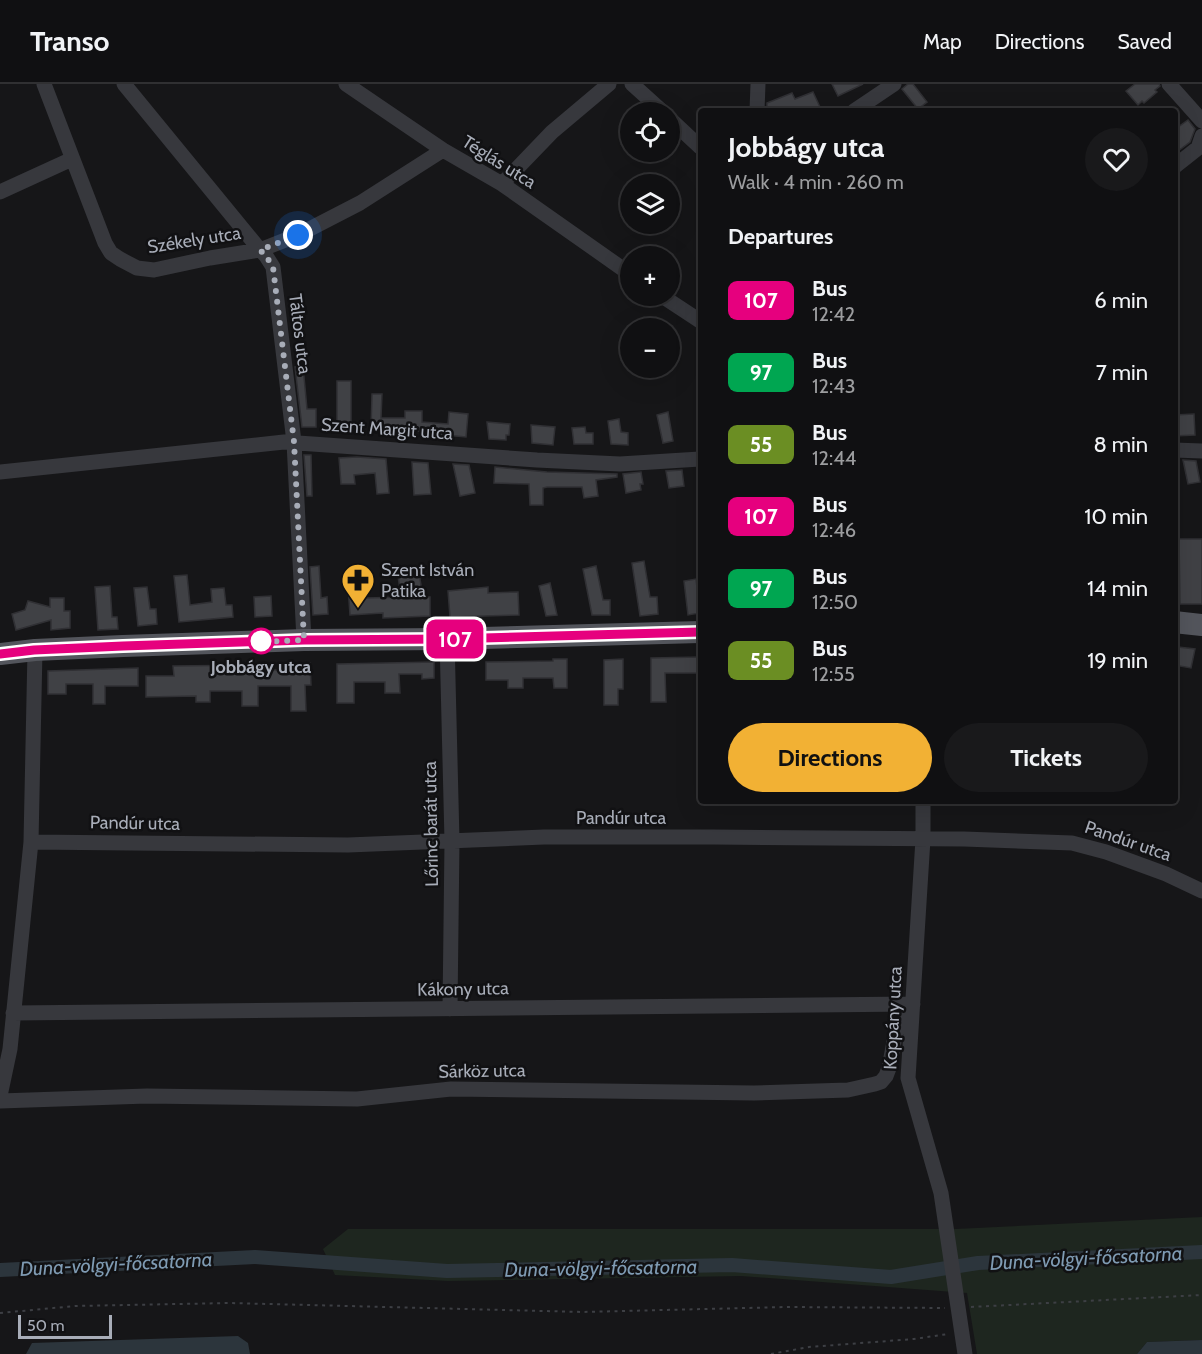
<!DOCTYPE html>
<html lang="en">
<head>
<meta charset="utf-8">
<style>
  :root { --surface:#101012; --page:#19191b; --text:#f1f3f6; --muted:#9c9d9f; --line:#303032; --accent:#f2b134 }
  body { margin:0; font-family:Cabin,sans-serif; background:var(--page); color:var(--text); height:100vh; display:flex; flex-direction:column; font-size:22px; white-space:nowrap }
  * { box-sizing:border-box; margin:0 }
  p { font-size:20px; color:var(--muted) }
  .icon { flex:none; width:33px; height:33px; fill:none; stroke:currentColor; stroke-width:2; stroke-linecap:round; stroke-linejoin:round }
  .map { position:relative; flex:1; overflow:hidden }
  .panel { position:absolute; left:698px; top:24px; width:480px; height:696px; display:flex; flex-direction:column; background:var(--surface); border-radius:6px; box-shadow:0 6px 24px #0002,0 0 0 2px var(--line) }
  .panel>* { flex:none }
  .badge { padding:0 12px; border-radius:9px; font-size:21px; line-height:39px }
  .controls { position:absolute; left:620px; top:18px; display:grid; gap:12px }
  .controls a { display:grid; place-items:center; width:60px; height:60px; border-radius:50%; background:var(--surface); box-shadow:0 6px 24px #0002,0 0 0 2px var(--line); font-size:30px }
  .scale { position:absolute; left:18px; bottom:15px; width:94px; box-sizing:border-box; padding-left:6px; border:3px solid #a8adb8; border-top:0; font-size:16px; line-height:21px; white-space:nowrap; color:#a8adb8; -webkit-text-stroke:4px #111113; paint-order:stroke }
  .you { position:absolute; width:30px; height:30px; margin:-15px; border:4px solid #fff; border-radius:50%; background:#1a73e8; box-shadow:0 0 0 9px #1a73e833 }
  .map>.badge { position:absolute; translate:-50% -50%; box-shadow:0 0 0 3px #fff }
  h2 { padding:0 30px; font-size:22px; line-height:54px }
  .round { display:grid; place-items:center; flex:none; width:63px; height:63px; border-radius:32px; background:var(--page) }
  .head { display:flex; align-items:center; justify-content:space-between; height:102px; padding:0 30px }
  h1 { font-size:28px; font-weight:700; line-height:45px }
  .cta { display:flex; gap:12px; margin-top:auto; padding:12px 30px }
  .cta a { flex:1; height:69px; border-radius:36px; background:var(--accent); color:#111; font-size:24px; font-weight:700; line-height:69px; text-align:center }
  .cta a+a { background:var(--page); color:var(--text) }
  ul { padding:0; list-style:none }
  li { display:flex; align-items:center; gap:18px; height:72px; padding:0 30px }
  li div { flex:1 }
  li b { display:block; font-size:22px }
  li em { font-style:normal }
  li .badge { min-width:66px; font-weight:700; text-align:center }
  header { display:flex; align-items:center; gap:36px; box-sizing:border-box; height:84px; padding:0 30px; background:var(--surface); border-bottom:2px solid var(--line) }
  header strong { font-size:28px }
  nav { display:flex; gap:33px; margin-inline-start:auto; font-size:21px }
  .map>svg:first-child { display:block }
</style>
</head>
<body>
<header>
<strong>Transo</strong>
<nav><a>Map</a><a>Directions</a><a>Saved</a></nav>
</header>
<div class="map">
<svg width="1202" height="1270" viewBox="0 0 1202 1270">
  <rect width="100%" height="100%" fill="#161618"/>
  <path fill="#1e261f" d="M1202 1133V1256L1147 1258 1137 1270H977L967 1209 741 1192 448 1197 335 1191 323 1165 348 1145H956Z"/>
  <path fill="#2c353c" d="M238 1252 248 1259 250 1270H26L32 1259Z
    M1202 1256V1270H1137L1147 1258Z"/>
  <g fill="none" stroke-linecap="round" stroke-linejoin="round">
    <path stroke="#2c353c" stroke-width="14" d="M0 1186 255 1173 447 1187 732 1181 891 1193 978 1179 1202 1168"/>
  </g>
  <path fill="#404145" stroke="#303034" stroke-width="1.5" d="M832 0H863L838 12Z
    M908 0H913L927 18 918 25 902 5Z
    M1135 0H1159L1160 2 1155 6 1157 8 1144 19 1142 17 1138 21 1126 7Z
    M813 8 820 23 810 27H767V19L792 9 795 15Z
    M1188 36 1195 45 1190 58 1178 67 1174 62V46Z
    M303 282 307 325H316V343H302L295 283Z
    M337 297H351V344H337Z
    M372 310H382L381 334H405V327H422V338L448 340 449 328 468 330 466 353 434 350 435 348 371 345Z
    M668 328 673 357 663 359 657 331Z
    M1194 330 1195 351 1174 352V331Z
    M619 335 621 348 628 349V361L611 360 608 337Z
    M487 338 510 340 509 351H506V356L489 355Z
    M531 341 555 343 553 361 532 359Z
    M585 343 586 349H593V360H574L572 344Z
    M304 371H311L312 412H307Z
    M357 373 386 375 389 409 377 410 375 389 354 391 355 400H341L339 374Z
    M1183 376 1196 377 1200 398 1188 400Z
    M412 378 428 379 431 410 414 411Z
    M453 380 469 381 475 409 460 412Z
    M495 383 547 388 617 390V393L596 396 598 412 584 414 582 403H547L543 404V421H530L529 400 494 399Z
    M682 386 684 402 669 404 666 387Z
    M641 388 643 400H640L641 406 626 409 623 390Z
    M1179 455H1202V520H1180Z
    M644 477 650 513H657L658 530 640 532 632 479Z
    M319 482 321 514 327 513 328 530 313 531 310 483Z
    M596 482 603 516H610V531H592L583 485Z
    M419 489 423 513H430V532L383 534V529L350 531 348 502H366L367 514 401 513 398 492Z
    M187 491 190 521 212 518 211 505 224 504 226 521H232L233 533 179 538 174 492Z
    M696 495 700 529 688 531 684 497Z
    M550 499 557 531 546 532 539 502Z
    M110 502 112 533H117L118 545 98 546 95 503Z
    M147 503 150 525H156L157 540 138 542 134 504Z
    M488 503V509L518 508 519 531 450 533 448 507Z
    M271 512 272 532 255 533 254 513Z
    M50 514H64V527H70V544L51 546V536L16 546 12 530 25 526 28 517 50 523Z
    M1178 563 1195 565 1191 584 1174 581Z
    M700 573V589H665L666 618H651V574Z
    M553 575H567V604H554L553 594H523V604H508V596H486V578L553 577Z
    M623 575V605H618V621H604V576Z
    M434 578V594L422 595V590H399L400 609H385V598H354V619H337V580Z
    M310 579 311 601H305L306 627H291V602H258V622H242V607H210V618H196V612L146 613V592H174L173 582 264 581V586H290V580Z
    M138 584V602H105V620H93V600H66V610H48V587Z"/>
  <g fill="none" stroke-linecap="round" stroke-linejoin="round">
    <path stroke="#3d3f44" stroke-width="2" stroke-dasharray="3 4.5" stroke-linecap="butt" d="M971 1223 1202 1211
      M0 1229 75 1222 230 1219 582 1228 787 1223 945 1224
      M771 1270 809 1263 914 1255 948 1250"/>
    <path stroke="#37383d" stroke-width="15" d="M44 0 105 159 111 169 120 175 137 184 154 186 210 174 260 166 298 151 360 119 443 66
      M124 0 256 161 266 172 273 183 294 358 304 556
      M346 0 443 66 502 100 630 190
      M632 0 663 28
      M1169 0 1202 37
      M757 27 758 0
      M854 27 894 0
      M669 34 700 63
      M1174 83 1198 64 1202 52
      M502 100 552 48 609 0
      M0 108 72 75
      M662 212 700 237
      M1174 366 1202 367
      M0 388 284 358 537 376 620 380 700 375
      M447 555 452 757 450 925
      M923 717V755L908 994 941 1109 965 1270
      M31 758 348 761 544 753H713L964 755 1072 759 1106 768 1166 790 1202 807
      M13 929 913 920
      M0 1012 10 965 31 758 35 566
      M0 1017 147 1012 357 1015 451 1005 754 1009 848 1006 875 1000 881 998 886 992 889 984 898 937 906 920"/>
    <path stroke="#53555c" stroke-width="22" d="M1174 538 1202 541
      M0 570 35 566 123 562 304 556 447 555 700 548"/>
  </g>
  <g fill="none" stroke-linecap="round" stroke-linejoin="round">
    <defs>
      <path id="line" d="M0 570 34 566 123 562 304 556 447 555 700 548"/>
    </defs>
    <use href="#line" stroke="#fff" stroke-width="14"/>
    <use href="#line" stroke="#e6007e" stroke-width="9"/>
    <path stroke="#a8adb8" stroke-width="6" stroke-dasharray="0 10.8" d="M261 557 258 558 304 556 294 358 273 183 266 172 260 166 298 151"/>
  </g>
  <defs>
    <symbol id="pharmacy-pin" viewBox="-11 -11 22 30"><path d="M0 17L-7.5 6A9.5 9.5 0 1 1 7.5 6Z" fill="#f2b134" stroke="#111113"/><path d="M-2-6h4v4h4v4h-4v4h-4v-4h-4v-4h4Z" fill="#111"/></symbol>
  </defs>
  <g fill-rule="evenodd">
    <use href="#pharmacy-pin" x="339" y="477" width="38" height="52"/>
  </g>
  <circle fill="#fff" stroke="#e6007e" stroke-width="3" cx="261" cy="557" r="12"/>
  <g text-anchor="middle" stroke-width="5" stroke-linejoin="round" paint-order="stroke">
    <g font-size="18" fill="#a8adb8" stroke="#111113">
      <text transform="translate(499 78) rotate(32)" y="6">Téglás utca</text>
      <text transform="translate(194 156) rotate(-9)" y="6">Székely utca</text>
      <text transform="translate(300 250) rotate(83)" y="6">Táltos utca</text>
      <text transform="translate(387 345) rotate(4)" y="6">Szent Margit utca</text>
      <text x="621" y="740">Pandúr utca</text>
      <text transform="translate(135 739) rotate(1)" y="6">Pandúr utca</text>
      <text transform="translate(431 740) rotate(-91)" y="6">Lőrinc barát utca</text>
      <text transform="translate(1128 757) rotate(19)" y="6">Pandúr utca</text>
      <text transform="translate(463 905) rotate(-1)" y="6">Kákony utca</text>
      <text transform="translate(893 934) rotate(-87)" y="6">Koppány utca</text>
      <text transform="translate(482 987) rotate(-1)" y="6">Sárköz utca</text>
    </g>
    <g font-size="18" fill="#a8adb8" stroke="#111113" text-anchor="start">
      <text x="381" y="492">Szent István<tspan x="381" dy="21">Patika</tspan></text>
    </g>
    <g font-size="18" font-weight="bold" fill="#a8adb8" stroke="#111113">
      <text x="261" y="589">Jobbágy utca</text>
    </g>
    <g font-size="20" font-style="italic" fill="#7f9bb3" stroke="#111113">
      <text transform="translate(1086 1174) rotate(-3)" y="7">Duna-völgyi-főcsatorna</text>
      <text transform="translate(116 1180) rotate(-3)" y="7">Duna-völgyi-főcsatorna</text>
      <text transform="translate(601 1184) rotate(-1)" y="7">Duna-völgyi-főcsatorna</text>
    </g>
  </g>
</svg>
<div class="controls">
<a><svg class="icon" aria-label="locate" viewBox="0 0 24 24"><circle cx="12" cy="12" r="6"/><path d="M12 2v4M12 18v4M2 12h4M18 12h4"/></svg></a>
<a><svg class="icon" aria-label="layers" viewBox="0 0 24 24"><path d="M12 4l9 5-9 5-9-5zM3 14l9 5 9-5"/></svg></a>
<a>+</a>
<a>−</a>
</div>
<div class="scale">50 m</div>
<div class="you" style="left:298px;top:151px"></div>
<b class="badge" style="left:455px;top:555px;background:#e6007e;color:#fff">107</b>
<section class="panel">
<div class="head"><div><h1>Jobbágy utca</h1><p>Walk · 4 min · 260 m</p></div><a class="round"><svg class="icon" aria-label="heart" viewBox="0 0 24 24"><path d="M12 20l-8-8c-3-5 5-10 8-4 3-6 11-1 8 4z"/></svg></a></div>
<h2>Departures</h2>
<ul>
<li><span class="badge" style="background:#e6007e;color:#fff">107</span><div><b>Bus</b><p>12:42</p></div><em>6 min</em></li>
<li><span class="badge" style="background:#00a651;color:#fff">97</span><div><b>Bus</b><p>12:43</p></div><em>7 min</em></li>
<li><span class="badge" style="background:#6b8e23;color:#fff">55</span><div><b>Bus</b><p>12:44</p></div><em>8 min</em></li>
<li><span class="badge" style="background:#e6007e;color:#fff">107</span><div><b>Bus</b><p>12:46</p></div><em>10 min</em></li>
<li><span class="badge" style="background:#00a651;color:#fff">97</span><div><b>Bus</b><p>12:50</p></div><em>14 min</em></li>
<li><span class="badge" style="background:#6b8e23;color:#fff">55</span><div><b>Bus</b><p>12:55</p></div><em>19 min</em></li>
</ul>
<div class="cta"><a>Directions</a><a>Tickets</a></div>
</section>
</div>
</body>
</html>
